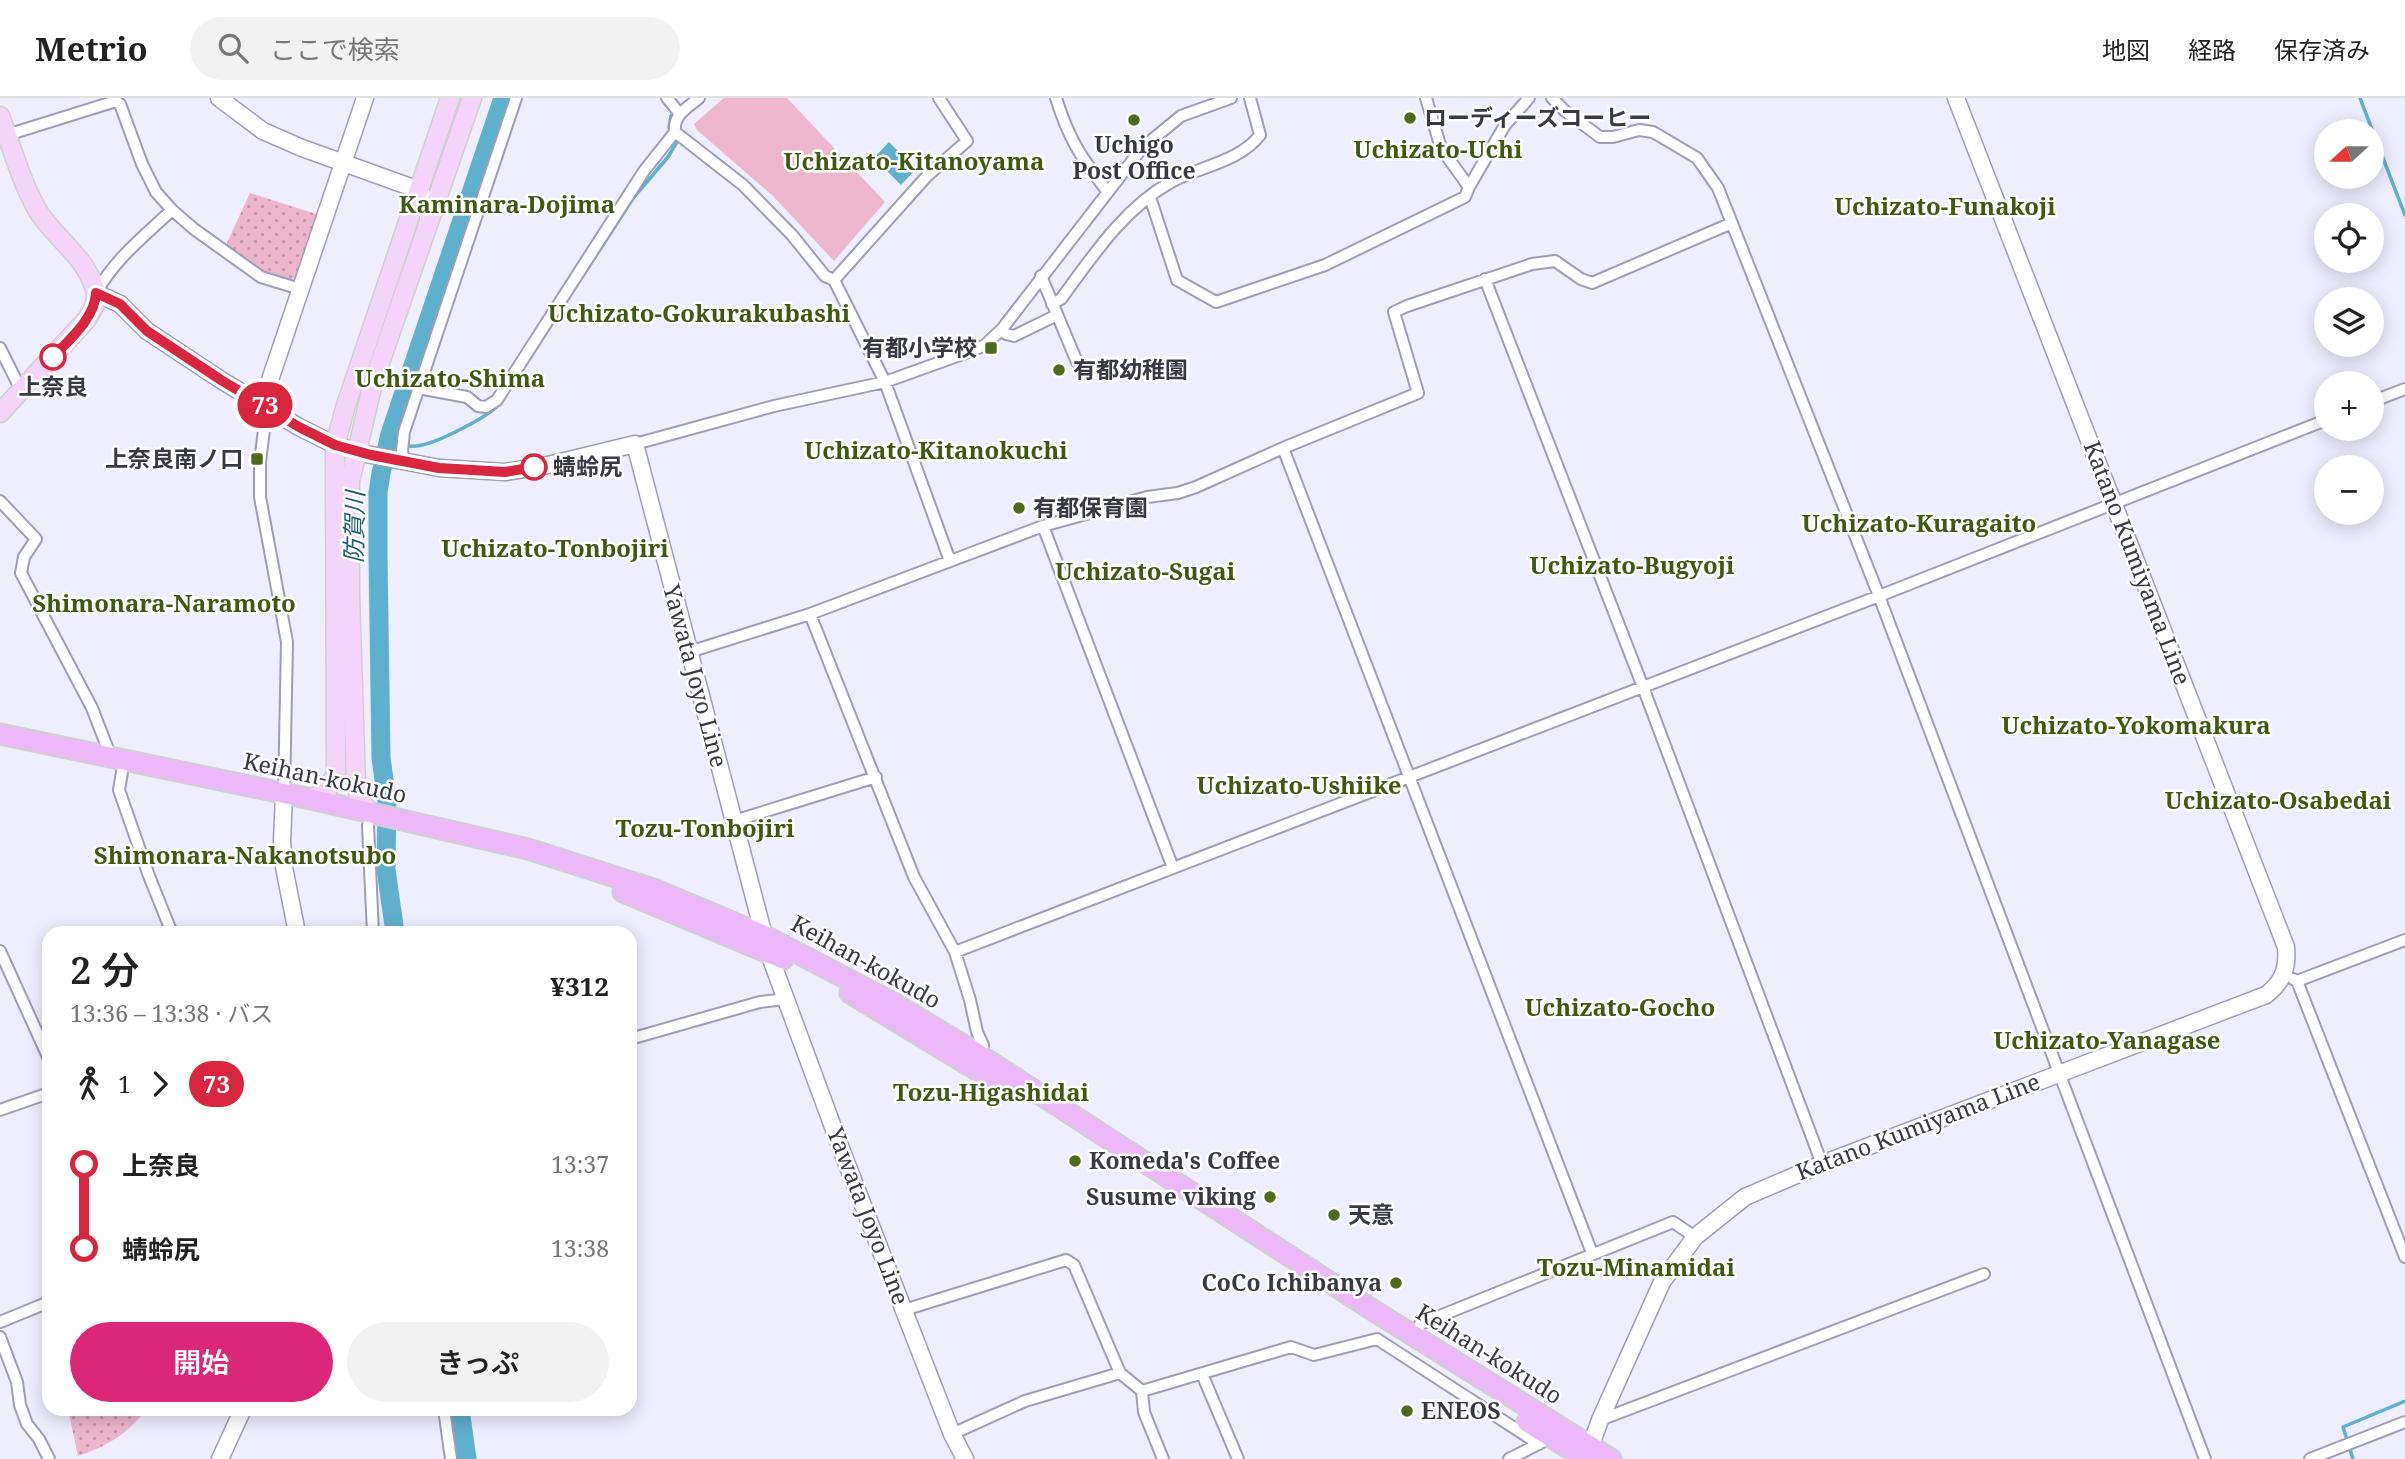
<!DOCTYPE html>
<html lang="ja">
<head>
<meta charset="utf-8">
<style>
  :root { --surface:#fff; --page:#f2f2f2; --text:#222; --muted:#767676; --line:#e0e0e0; --accent:#db2777 }
  body { margin:0; font-family:"Noto Serif","Noto Sans JP",serif; background:var(--page); color:var(--text); height:100vh; display:flex; flex-direction:column; font-size:26px; white-space:nowrap }
  * { box-sizing:border-box; margin:0 }
  p { font-size:23px; color:var(--muted) }
  .icon { flex:none; width:38px; height:38px; fill:none; stroke:currentColor; stroke-width:2; stroke-linecap:round; stroke-linejoin:round }
  .map { position:relative; flex:1; overflow:hidden }
  .panel { position:absolute; left:42px; top:828px; width:595px; height:490px; display:flex; flex-direction:column; background:var(--surface); border-radius:21px; box-shadow:0 4px 18px #0003 }
  .panel>* { flex:none }
  .badge { padding:0 14px; border-radius:23px; font-size:24px; line-height:46px }
  .needle { width:46px; rotate:249deg }
  .buttons { position:absolute; left:2314px; top:21px; display:grid; gap:14px }
  .buttons a { display:grid; place-items:center; width:70px; height:70px; border-radius:50%; background:var(--surface); box-shadow:0 4px 18px #0003; font-size:35px }
  .map>.badge { position:absolute; translate:-50% -50%; box-shadow:0 0 0 4px #fff }
  .legs { display:flex; align-items:center; gap:10px; height:77px; padding:0 28px; font-size:23px }
  .legs p { margin-inline-start:auto }
  .overview { display:flex; align-items:center; justify-content:space-between; height:119px; padding:0 28px }
  h1 { font-size:38px; font-weight:600; line-height:52px }
  .primary-button { display:flex; gap:14px; margin-top:auto; padding:14px 28px }
  .primary-button a { flex:1; height:80px; border-radius:42px; background:var(--accent); color:#fff; font-size:28px; font-weight:600; line-height:80px; text-align:center }
  .primary-button a+a { background:var(--page); color:var(--text) }
  ul { padding:0 28px; list-style:none }
  li { display:flex; align-items:center; gap:24px; height:84px; font-size:26px }
  li i { display:grid; place-items:center; width:10px; height:100%; margin:0 9px; background:currentColor }
  li i::after { content:''; width:18px; height:18px; margin:-9px; border:5px solid; border-radius:50%; background:var(--surface) }
  li p { margin-inline-start:auto }
  li:first-child i { background:linear-gradient(#0000 50%,currentColor 0) }
  li:last-child i { background:linear-gradient(currentColor 50%,#0000 0) }
  header { display:flex; align-items:center; gap:42px; box-sizing:border-box; height:98px; padding:0 35px; background:var(--surface); border-bottom:2px solid var(--line) }
  header strong { font-size:33px }
  nav { display:flex; gap:38px; margin-inline-start:auto; font-size:24px }
  .search { width:490px; height:63px; background:var(--page); display:flex; align-items:center; gap:18px; box-sizing:border-box; padding:0 24px; border-radius:38px; color:var(--muted); font-size:26px }
  .map>svg:first-child { display:block }
</style>
</head>
<body>
<header>
<strong>Metrio</strong>
<div class="search"><svg class="icon" aria-label="search" viewBox="0 0 24 24"><circle cx="10" cy="10" r="6"/><path d="M15 15l6 6"/></svg>ここで検索</div>
<nav><a>地図</a><a>経路</a><a>保存済み</a></nav>
</header>
<div class="map">
<svg width="2405" height="1361" viewBox="0 0 2405 1361">
  <defs>
    <pattern id="park-dots" width="8" height="8" patternUnits="userSpaceOnUse" patternTransform="scale(1.75)"><rect width="8" height="8" fill="#eeb6cd"/><path d="M2 2h.1M6 6h.1" fill="none" stroke="#c295a8" stroke-width="1.8" stroke-linecap="round"/></pattern>
    <pattern id="water-ripples" width="26" height="14" patternUnits="userSpaceOnUse" patternTransform="scale(1.75)"><rect width="26" height="14" fill="#5eb0cd"/><path d="M2 4q2-2 4 0t4 0M15 11q2-2 4 0t4 0" fill="none" stroke="#4f90a8"/></pattern>
  </defs>
  <rect width="100%" height="100%" fill="#eeeefe"/>
  <path fill="#eeb6cd" d="M724 0H787L885 104 834 163 773 98 697 32 694 26Z"/>
  <path fill="url(#park-dots)" d="M250 95 319 117 296 180C271 190 244 163 225 149Z
    M68 1311H147C127 1336 108 1348 78 1358Z"/>
  <path fill="url(#water-ripples)" d="M889 44 916 71 901 87 874 60Z"/>
  <g fill="none" stroke-linecap="round" stroke-linejoin="round">
    <path stroke="#5eb0cd" stroke-width="3.5" d="M2360 0 2405 117
      M672 33 669 29 671 18 674 15
      M582 179 634 99 668 59 678 42 676 39
      M389 344C400 347 410 350 422 347 438 344 491 318 500 305
      M2353 1361 2343 1329 2405 1303"/>
    <path stroke="#5eb0cd" stroke-width="19" d="M395 835 386 771 387 703 381 660 378 457V395L381 375 390 336 503 0
      M460 1311 467 1361"/>
    <defs>
      <path id="street" d="M667 0 679 15
        M1056 0C1069 42 1081 59 1107 93
        M1426 0 1441 50 1469 89 1505 27 1529 0
        M1552 0 1565 13 1600 39H1613L1639 32 1653 34 1697 60 1718 90 1879 498 2205 1361
        M675 34 743 87 792 137 825 178 834 182 885 284 950 463
        M7 37 116 3 120 6 142 66 156 94 172 112 194 131 261 179 300 191
        M1150 99 1177 182 1216 204 1325 167 1465 99 1469 89
        M1041 178 1077 264
        M1485 181 1643 589 1822 1066
        M834 182 927 78 967 43 939 0
        M96 195C114 162 144 138 172 112
        M1052 206 1061 201C1092 159 1124 110 1171 84 1201 68 1239 64 1260 37L1250 0
        M1002 231 1006 236 1014 238 1057 217
        M0 250 21 292
        M418 290 467 299 478 308 486 309 497 302 644 73 675 34C673 17 687 10 699 0
        M2371 304 2405 291
        M267 308 260 364V399L287 544 284 696
        M635 346 774 308 885 284 974 252 985 247 1002 231 1142 50 1181 18 1231 0
        M1283 350 1592 1155
        M404 364 402 353 404 334 516 0
        M0 403 36 441 24 459 21 475 92 610 111 659
        M1043 428 1173 770
        M810 516 914 779 955 854 970 902 977 934 983 947 978 956
        M689 554 810 516 1043 428 1147 399 1178 395 1196 389 1283 350 1418 295 1394 214 1407 208 1532 166 1555 163 1581 181 1592 185 1732 125
        M122 674 119 692 149 778 172 835
        M734 723 876 679
        M368 727 373 835
        M0 853 49 961
        M955 854 1879 498 2326 322
        M2293 881 2297 883 2405 842
        M2297 883 2405 1159
        M630 941 760 904 785 901
        M0 1012 49 995
        M904 1212 1066 1162 1074 1167 1120 1275 1142 1293 1144 1314 1163 1361
        M0 1224 49 1204
        M0 1239 17 1284 20 1307 27 1326 39 1341 49 1361
        M1416 1239 1420 1226 1673 1124 1695 1139
        M1202 1276 1238 1361
        M1142 1293 1291 1249 1314 1257 1377 1241 1539 1346
        M444 1311 451 1361
        M1600 1322 1984 1176
        M952 1336 1025 1303 1120 1275
        M1509 1361 1544 1343
        M2310 1361 2405 1324"/>
      <path id="secondary" d="M219 0 263 33 302 50 419 92 428 106V125
        M96 195 120 206 147 233 221 282 299 329 335 347 356 354 439 370 505 374 548 367 635 346 768 853 843 1056 952 1336 965 1361
        M267 308 269 285 365 0
        M284 696 282 743 284 769 297 835
        M1587 1358 1600 1322 1662 1184 1695 1139 1745 1099 1822 1066 2266 897C2283 884 2288 870 2286 849L1956 0
        M220 1361 243 1311"/>
      <path id="primary" d="M0 18C12 49 21 84 38 113 54 139 83 157 93 186 99 200 95 209 87 221L0 315
        M311 701 328 691 336 675 335 347 346 307 450 0
        M370 715 360 701 356 686 350 496V383L373 285 472 0"/>
      <path id="highway" d="M0 636 311 701 528 751 656 792 763 837 895 906 978 956 1371 1211 1611 1361
        M623 794 783 861
        M850 895 998 985
        M1527 1324 1586 1361"/>
    </defs>
    <use href="#street" stroke="#9e9db7" stroke-width="14"/>
    <use href="#secondary" stroke="#9e9db7" stroke-width="19"/>
    <use href="#primary" stroke="#cfcfd2" stroke-width="21"/>
    <use href="#highway" stroke="#cfcfd2" stroke-width="23"/>
    <use href="#street" stroke="#fff" stroke-width="10"/>
    <use href="#secondary" stroke="#fff" stroke-width="16"/>
    <use href="#primary" stroke="#f4d4fb" stroke-width="18"/>
    <use href="#highway" stroke="#edb8f9" stroke-width="19"/>
  </g>
  <g fill="none" stroke-linecap="round" stroke-linejoin="round">
    <defs>
      <path id="line-1" d="M53 259C69 242 95 220 96 195L120 206 147 233 221 282 299 329 335 347 371 357 439 370 505 374 534 369"/>
    </defs>
    <use href="#line-1" stroke="#fff" stroke-width="16"/>
    <use href="#line-1" stroke="#d7263d" stroke-width="10"/>
  </g>
  <g fill="#506a1c" stroke="#fdfdfd" stroke-width="2.5">
    <circle cx="1410" cy="20" r="7"/>
    <circle cx="1134" cy="22" r="7"/>
    <rect x="984" y="243" width="14" height="14" rx="3.5"/>
    <circle cx="1059" cy="272" r="7"/>
    <rect x="250" y="354" width="14" height="14" rx="3.5"/>
    <circle cx="1019" cy="410" r="7"/>
    <circle cx="1075" cy="1063" r="7"/>
    <circle cx="1270" cy="1099" r="7"/>
    <circle cx="1334" cy="1117" r="7"/>
    <circle cx="1396" cy="1185" r="7"/>
    <circle cx="1407" cy="1313" r="7"/>
  </g>
  <g fill="#fff" stroke="#d7263d" stroke-width="3.5">
    <circle cx="53" cy="259" r="12"/>
    <circle cx="534" cy="369" r="12"/>
  </g>
  <g text-anchor="middle" stroke-width="5" stroke-linejoin="round" paint-order="stroke">
    <g font-size="23" font-weight="bold" fill="#393943" stroke="#fdfdfd" text-anchor="start">
      <text x="1424" y="28">ローディーズコーヒー</text>
      <text x="1134" y="55" text-anchor="middle">Uchigo<tspan x="1134" dy="26">Post Office</tspan></text>
      <text x="977" y="258" text-anchor="end">有都小学校</text>
      <text x="1073" y="280">有都幼稚園</text>
      <text x="243" y="369" text-anchor="end">上奈良南ノ口</text>
      <text x="1033" y="418">有都保育園</text>
      <text x="1089" y="1071">Komeda's Coffee</text>
      <text x="1256" y="1107" text-anchor="end">Susume viking</text>
      <text x="1348" y="1125">天意</text>
      <text x="1382" y="1193" text-anchor="end">CoCo Ichibanya</text>
      <text x="1421" y="1321">ENEOS</text>
    </g>
    <g font-size="23" font-weight="bold" fill="#393943" stroke="#fdfdfd">
      <text x="53" y="297">上奈良</text>
      <text x="553" y="377" text-anchor="start">蜻蛉尻</text>
    </g>
    <g font-size="23" fill="#393943" stroke="#fdfdfd">
      <text transform="translate(2137 465) rotate(69)" y="8">Katano Kumiyama Line</text>
      <text transform="translate(695 578) rotate(75)" y="8">Yawata Joyo Line</text>
      <text transform="translate(325 680) rotate(12)" y="8">Keihan-kokudo</text>
      <text transform="translate(866 864) rotate(29)" y="8">Keihan-kokudo</text>
      <text transform="translate(1918 1029) rotate(-21)" y="8">Katano Kumiyama Line</text>
      <text transform="translate(868 1118) rotate(69)" y="8">Yawata Joyo Line</text>
      <text transform="translate(1489 1256) rotate(32)" y="8">Keihan-kokudo</text>
    </g>
    <g font-size="24" font-weight="bold" fill="#41580f" stroke="#fdfdfd">
      <text x="1438" y="60">Uchizato-Uchi</text>
      <text x="914" y="72">Uchizato-Kitanoyama</text>
      <text x="507" y="115">Kaminara-Dojima</text>
      <text x="1945" y="117">Uchizato-Funakoji</text>
      <text x="699" y="224">Uchizato-Gokurakubashi</text>
      <text x="450" y="289">Uchizato-Shima</text>
      <text x="936" y="361">Uchizato-Kitanokuchi</text>
      <text x="1919" y="434">Uchizato-Kuragaito</text>
      <text x="555" y="459">Uchizato-Tonbojiri</text>
      <text x="1632" y="476">Uchizato-Bugyoji</text>
      <text x="1145" y="482">Uchizato-Sugai</text>
      <text x="164" y="514">Shimonara-Naramoto</text>
      <text x="2136" y="636">Uchizato-Yokomakura</text>
      <text x="1299" y="696">Uchizato-Ushiike</text>
      <text x="2278" y="711">Uchizato-Osabedai</text>
      <text x="705" y="739">Tozu-Tonbojiri</text>
      <text x="245" y="766">Shimonara-Nakanotsubo</text>
      <text x="1620" y="918">Uchizato-Gocho</text>
      <text x="2107" y="951">Uchizato-Yanagase</text>
      <text x="991" y="1003">Tozu-Higashidai</text>
      <text x="1636" y="1178">Tozu-Minamidai</text>
    </g>
    <g font-size="24" font-style="italic" fill="#1e5f74" stroke="#fdfdfd">
      <text transform="translate(355 429) rotate(-89)" y="8">防賀川</text>
    </g>
  </g>
</svg>
<div class="buttons">
<a><svg class="needle" viewBox="-14 -14 28 28"><path d="M0-13l5 13h-10z" fill="#e53935"/><path d="M0 13l5-13h-10z" fill="#767676"/></svg></a>
<a><svg class="icon" aria-label="locate" viewBox="0 0 24 24"><circle cx="12" cy="12" r="6"/><path d="M12 2v4M12 18v4M2 12h4M18 12h4"/></svg></a>
<a><svg class="icon" aria-label="layers" viewBox="0 0 24 24"><path d="M12 4l9 5-9 5-9-5zM3 14l9 5 9-5"/></svg></a>
<a>+</a>
<a>−</a>
</div>
<b class="badge" style="left:265px;top:307px;background:#d7263d;color:#fff">73</b>
<section class="panel">
<div class="overview"><div><h1>2 分</h1><p>13:36 – 13:38 · バス</p></div><b>¥312</b></div>
<div class="legs"><svg class="icon" aria-label="walk" viewBox="0 0 24 24"><circle cx="13" cy="4" r="2"/><path d="M13 8l-2 6 4 7M11 14l-3 7M7 12l3-4h3l4 4"/></svg>1<svg class="icon" aria-label="forward" viewBox="0 0 24 24"><path d="M9 5l7 7-7 7"/></svg><b class="badge" style="background:#d7263d;color:#fff">73</b></div>
<ul>
<li><i style="color:#d7263d"></i><b>上奈良</b><p>13:37</p></li>
<li><i style="color:#d7263d"></i><b>蜻蛉尻</b><p>13:38</p></li>
</ul>
<div class="primary-button"><a>開始</a><a>きっぷ</a></div>
</section>
</div>
</body>
</html>
